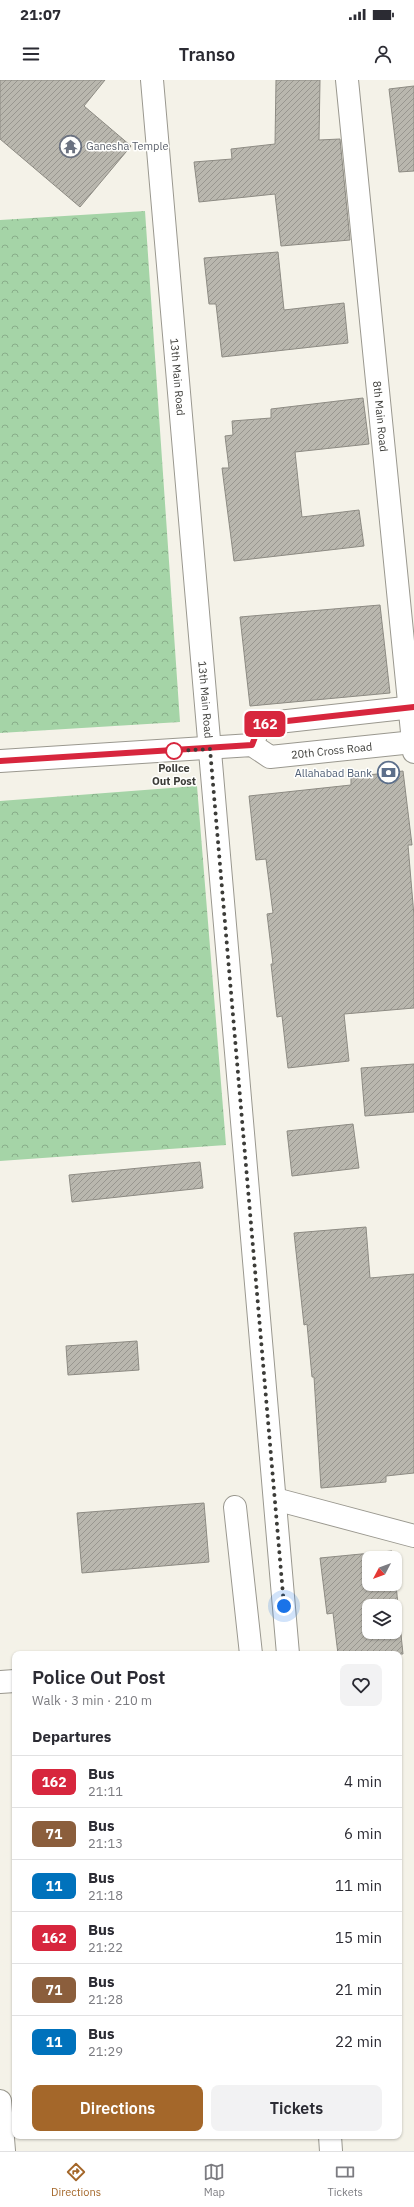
<!DOCTYPE html>
<html lang="en">
<head>
<meta charset="utf-8">
<style>
  :root { --surface:#fff; --page:#f2f2f3; --text:#2b2b33; --muted:#7c7c81; --line:#e1e1e2; --accent:#a4672a }
  body { margin:0; font-family:"IBM Plex Sans",sans-serif; background:var(--page); color:var(--text); height:100vh; display:flex; flex-direction:column; font-size:15px; white-space:nowrap }
  * { box-sizing:border-box; margin:0 }
  p { font-size:13px; color:var(--muted) }
  .icon { flex:none; width:22px; height:22px; fill:none; stroke:currentColor; stroke-width:2; stroke-linecap:round; stroke-linejoin:round }
  .map { position:relative; flex:1; overflow:hidden }
  .sheet { position:absolute; left:12px; top:1571px; width:390px; height:488px; display:flex; flex-direction:column; background:var(--surface); border-radius:8px; box-shadow:0 1px 3px #0004 }
  .sheet>* { flex:none }
  .badge { padding:0 8px; border-radius:6px; font-size:14px; line-height:26px }
  .needle { width:26px; rotate:229deg }
  .buttons { position:absolute; left:362px; top:1471px; display:grid; gap:8px }
  .buttons a { display:grid; place-items:center; width:40px; height:40px; border-radius:8px; background:var(--surface); box-shadow:0 1px 3px #0004; font-size:20px }
  .you { position:absolute; width:20px; height:20px; margin:-10px; border:3px solid #fff; border-radius:50%; background:#1a73e8; box-shadow:0 0 0 6px #1a73e833 }
  .map>.badge { position:absolute; translate:-50% -50%; box-shadow:0 0 0 2px #fff }
  h2 { padding:0 20px; font-size:15px; line-height:36px }
  .round { display:grid; place-items:center; flex:none; width:42px; height:42px; border-radius:8px; background:var(--page) }
  .summary { display:flex; align-items:center; justify-content:space-between; height:68px; padding:0 20px }
  h1 { font-size:19px; font-weight:600; line-height:30px }
  .button { display:flex; gap:8px; margin-top:auto; padding:8px 20px }
  .button a { flex:1; height:46px; border-radius:8px; background:var(--accent); color:#fff; font-size:16px; font-weight:600; line-height:46px; text-align:center }
  .button a+a { background:var(--page); color:var(--text) }
  ul { padding:0; list-style:none }
  li { display:flex; align-items:center; gap:12px; height:52px; padding:0 20px; border-top:1px solid var(--line) }
  li div { flex:1 }
  li b { display:block; font-size:15px }
  li em { font-style:normal }
  li .badge { min-width:44px; font-weight:700; text-align:center }
  .status { display:flex; justify-content:space-between; align-items:center; height:28px; padding:0 20px; background:var(--surface); direction:ltr }
  .status svg { height:11px; fill:currentColor }
  header { display:flex; justify-content:space-between; align-items:center; height:52px; padding:0 20px; background:var(--surface); font-size:18px; font-weight:600 }
  .dock { display:flex; justify-content:space-around; align-items:center; height:56px; border-top:1px solid var(--line); background:var(--surface); font-size:11px; color:var(--muted) }
  .dock a { display:grid; justify-items:center; gap:2px }
  .dock .current { color:var(--accent) }
  .map>svg:first-child { display:block }
</style>
</head>
<body>
<div class="status"><b>21:07</b><svg viewBox="0 0 49 12"><path d="M0 12V9h3v3zM5 12V6h3v6zM10 12V3h3v9zM15 12V0h3v12zM26 1h20v11H26zM47 4h2v5h-2z"/></svg></div>
<header><svg class="icon" aria-label="menu" viewBox="0 0 24 24"><path d="M4 6h16M4 12h16M4 18h16"/></svg>Transo<svg class="icon" aria-label="person" viewBox="0 0 24 24"><circle cx="12" cy="8" r="4"/><path d="M4 21q1-7 8-7t8 7"/></svg></header>
<div class="map">
<svg width="414" height="2071" viewBox="0 0 414 2071">
  <defs>
    <pattern id="forest-crowns" width="20" height="18" patternUnits="userSpaceOnUse"><rect width="20" height="18" fill="#a5d4a7"/><path d="M2 6a3 3 0 1 1 6 0M12 15a3 3 0 1 1 6 0" fill="none" stroke="#88ad89"/></pattern>
    <pattern id="building-hatch" width="6" height="6" patternUnits="userSpaceOnUse"><rect width="6" height="6" fill="#b9b7ae"/><path d="M-1 1l2-2M0 6l6-6M5 7l2-2" fill="none" stroke="#98968f"/></pattern>
  </defs>
  <rect width="100%" height="100%" fill="#f4f2e8"/>
  <path fill="url(#forest-crowns)" d="M145 131 180 642 0 653V140Z
    M197 706 226 1065 0 1081V721Z"/>
  <path fill="url(#building-hatch)" stroke="#8d8b83" fill-rule="evenodd" d="M0 0H105L84 26 131 66 80 127 0 59Z
    M276 0H320L319 60 340 59 350 160 281 166 275 114 199 122 194 82 232 79 231 69 275 64Z
    M414 6V91L399 92 389 9Z
    M278 172 284 230 344 223 348 263 222 277 216 224H209L204 178Z
    M363 318 369 364 295 372 302 437 359 430 364 466 234 481 222 388H229L225 356 233 355 232 341 271 338V329Z
    M380 525 390 613 250 626 240 537Z
    M403 691 412 765H408L414 836V928L344 934 349 981 288 988 282 936 277 937 271 884H273L267 834 273 833 266 779 256 780 249 716 351 705V697Z
    M414 984V1032L365 1036 361 988Z
    M353 1044 359 1088 292 1096 287 1051Z
    M200 1082 203 1108 72 1122 69 1095Z
    M366 1147 370 1198 414 1194V1393L386 1396V1402L321 1408 314 1297H312L307 1244 304 1245 294 1153Z
    M137 1261 139 1290 68 1295 66 1266Z
    M204 1423 209 1482 82 1493 77 1433Z
    M392 1471 393 1478H369V1504H395V1495L403 1574H338L333 1533 327 1534 320 1478ZM369 1526H395V1552H369Z"/>
  <g fill="none" stroke-linecap="round" stroke-linejoin="round">
    <defs>
      <g id="minor">
        <path id="s1" d="M152 0 288 1574"/>
        <path id="s2" d="M347 0 414 672"/>
        <path d="M252 665 260 644 414 627"/>
        <path id="s3" d="M0 681 252 665 270 677 414 662"/>
        <path d="M275 1419 414 1456"/>
        <path d="M235 1427 251 1574"/>
        <path d="M0 1602 15 1601"/>
        <path d="M0 2021 4 2071"/>
        <path d="M330 2056 331 2071"/>
      </g>
    </defs>
    <use href="#minor" stroke="#9a988f" stroke-width="24"/>
    <use href="#minor" stroke="#fff" stroke-width="22"/>
  </g>
  <g fill="none" stroke-linecap="round" stroke-linejoin="round">
    <defs>
      <path id="line" d="M0 681 252 665 260 644 414 627"/>
    </defs>
    <use href="#line" stroke="#fff" stroke-width="9"/>
    <use href="#line" stroke="#d7263d" stroke-width="6"/>
    <path stroke="#3c3c38" stroke-width="4" stroke-dasharray="0 7.2" d="M174 671 210 669 284 1526"/>
  </g>
  <defs>
    <symbol id="temple-ring" viewBox="-11 -11 22 22"><circle r="9.5" fill="#fffffd" stroke="#6b7280" stroke-width="1.5"/><path d="M0-6L5-2H3V0L6.5 2.5H4V6H1.5V3h-3V6H-4V2.5H-6.5L-3 0V-2H-5Z" fill="#6b7280"/></symbol>
    <symbol id="bank-ring" viewBox="-11 -11 22 22"><circle r="9.5" fill="#fffffd" stroke="#5c6f8a" stroke-width="1.5"/><path d="M-6-4H6V4H-6ZM0-2.3a2.3 2.3 0 1 0 0 4.6a2.3 2.3 0 1 0 0-4.6Z" fill="#5c6f8a"/></symbol>
  </defs>
  <g fill-rule="evenodd">
    <use href="#temple-ring" x="58" y="54" width="25" height="25"/>
    <use href="#bank-ring" x="376" y="680" width="25" height="25"/>
  </g>
  <circle fill="#fff" stroke="#d7263d" stroke-width="2" cx="174" cy="671" r="8"/>
  <g text-anchor="middle" stroke-width="3" stroke-linejoin="round" paint-order="stroke">
    <g font-size="11" fill="#5b616d" stroke="#fffffd" text-anchor="start">
      <text x="86" y="70">Ganesha Temple</text>
    </g>
    <g font-size="11" fill="#3c3c38" stroke="#fffffd">
      <text dy="4" stroke="none"><textPath href="#s1" startOffset="298">13th Main Road</textPath></text>
      <text dy="4" stroke="none"><textPath href="#s2" startOffset="338">8th Main Road</textPath></text>
      <text dy="4" stroke="none"><textPath href="#s1" startOffset="622">13th Main Road</textPath></text>
      <text dy="4" stroke="none"><textPath href="#s3" startOffset="336">20th Cross Road</textPath></text>
    </g>
    <g font-size="11" font-weight="bold" fill="#3c3c38" stroke="#fffffd">
      <text x="174" y="692">Police<tspan x="174" dy="13">Out Post</tspan></text>
    </g>
    <g font-size="11" fill="#4e5e75" stroke="#fffffd" text-anchor="end">
      <text x="372" y="697">Allahabad Bank</text>
    </g>
  </g>
</svg>
<div class="buttons">
<a><svg class="needle" viewBox="-14 -14 28 28"><path d="M0-13l5 13h-10z" fill="#e53935"/><path d="M0 13l5-13h-10z" fill="#7c7c81"/></svg></a>
<a><svg class="icon" aria-label="layers" viewBox="0 0 24 24"><path d="M12 4l9 5-9 5-9-5zM3 14l9 5 9-5"/></svg></a>
</div>
<div class="you" style="left:284px;top:1526px"></div>
<b class="badge" style="left:265px;top:644px;background:#d7263d;color:#fff">162</b>
<section class="sheet">
<div class="summary"><div><h1>Police Out Post</h1><p>Walk · 3 min · 210 m</p></div><a class="round"><svg class="icon" aria-label="heart" viewBox="0 0 24 24"><path d="M12 20l-8-8c-3-5 5-10 8-4 3-6 11-1 8 4z"/></svg></a></div>
<h2>Departures</h2>
<ul>
<li><span class="badge" style="background:#d7263d;color:#fff">162</span><div><b>Bus</b><p>21:11</p></div><em>4 min</em></li>
<li><span class="badge" style="background:#8b5e3c;color:#fff">71</span><div><b>Bus</b><p>21:13</p></div><em>6 min</em></li>
<li><span class="badge" style="background:#0072bc;color:#fff">11</span><div><b>Bus</b><p>21:18</p></div><em>11 min</em></li>
<li><span class="badge" style="background:#d7263d;color:#fff">162</span><div><b>Bus</b><p>21:22</p></div><em>15 min</em></li>
<li><span class="badge" style="background:#8b5e3c;color:#fff">71</span><div><b>Bus</b><p>21:28</p></div><em>21 min</em></li>
<li><span class="badge" style="background:#0072bc;color:#fff">11</span><div><b>Bus</b><p>21:29</p></div><em>22 min</em></li>
</ul>
<div class="button"><a>Directions</a><a>Tickets</a></div>
</section>
</div>
<nav class="dock">
<a class="current"><svg class="icon" aria-label="directions" viewBox="0 0 24 24"><path d="M12 3l9 9-9 9-9-9zM9 14v-3h6M13 9l2 2-2 2"/></svg>Directions</a>
<a><svg class="icon" aria-label="map" viewBox="0 0 24 24"><path d="M3 6l6-2 6 2 6-2v14l-6 2-6-2-6 2zM9 4v14M15 6v14"/></svg>Map</a>
<a><svg class="icon" aria-label="tickets" viewBox="0 0 24 24"><path d="M3 7h18v10H3zM15 7v10"/></svg>Tickets</a>
</nav>
</body>
</html>
